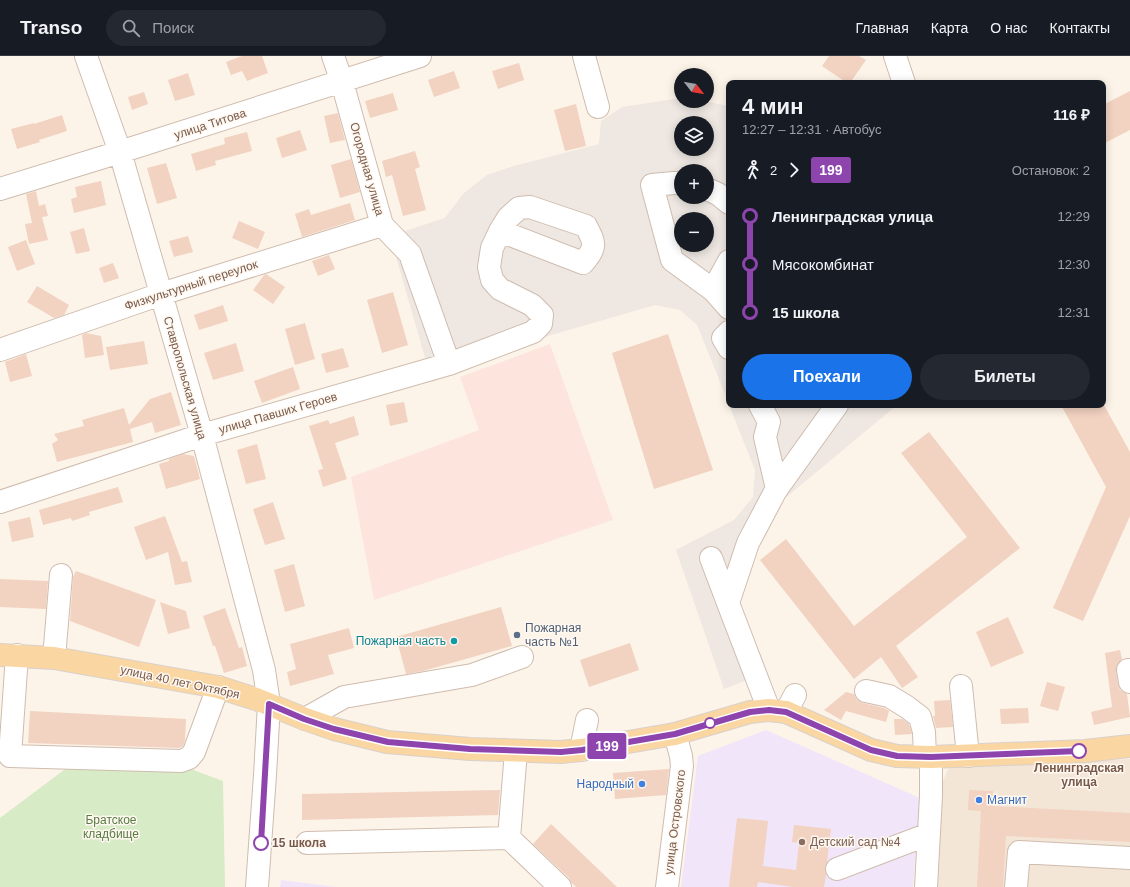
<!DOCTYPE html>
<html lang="ru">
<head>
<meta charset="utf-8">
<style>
  :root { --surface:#171b24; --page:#242831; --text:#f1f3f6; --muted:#9ea1a6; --line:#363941; --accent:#1a73e8 }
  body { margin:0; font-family:Arial,sans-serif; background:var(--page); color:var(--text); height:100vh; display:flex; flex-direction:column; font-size:15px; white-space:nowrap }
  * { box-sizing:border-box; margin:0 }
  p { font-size:13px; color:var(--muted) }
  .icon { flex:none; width:22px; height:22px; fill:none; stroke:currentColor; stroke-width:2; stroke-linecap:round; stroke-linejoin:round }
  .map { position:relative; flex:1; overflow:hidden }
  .panel { position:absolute; left:726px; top:24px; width:380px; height:328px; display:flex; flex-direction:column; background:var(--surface); border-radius:8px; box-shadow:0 2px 10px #0003 }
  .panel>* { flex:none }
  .badge { padding:0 8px; border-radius:3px; font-size:14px; line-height:26px }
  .needle { width:26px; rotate:121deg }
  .tools { position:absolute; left:674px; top:12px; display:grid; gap:8px }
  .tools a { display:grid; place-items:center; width:40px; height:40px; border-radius:50%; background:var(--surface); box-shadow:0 2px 10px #0003; font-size:20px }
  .map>.badge { position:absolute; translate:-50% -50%; box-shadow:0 0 0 2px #fff }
  .legs { display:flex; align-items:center; gap:6px; height:44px; padding:0 16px; font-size:13px }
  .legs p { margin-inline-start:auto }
  .headline { display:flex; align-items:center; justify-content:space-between; height:68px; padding:0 16px }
  h1 { font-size:22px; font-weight:600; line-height:30px }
  .primary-button { display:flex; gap:8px; margin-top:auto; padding:8px 16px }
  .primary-button a { flex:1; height:46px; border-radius:24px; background:var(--accent); color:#fff; font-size:16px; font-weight:600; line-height:46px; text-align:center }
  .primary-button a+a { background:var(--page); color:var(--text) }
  ul { padding:0 16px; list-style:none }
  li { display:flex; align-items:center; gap:14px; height:48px; font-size:15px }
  li i { display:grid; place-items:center; width:6px; height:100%; margin:0 5px; background:currentColor }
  li i::after { content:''; width:10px; height:10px; margin:-5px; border:3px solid; border-radius:50%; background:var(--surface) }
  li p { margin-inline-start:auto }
  li:first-child i { background:linear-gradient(#0000 50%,currentColor 0) }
  li:last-child i { background:linear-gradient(currentColor 50%,#0000 0) }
  header { display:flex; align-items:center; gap:24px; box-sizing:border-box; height:56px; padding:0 20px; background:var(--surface); border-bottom:1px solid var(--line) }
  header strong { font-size:19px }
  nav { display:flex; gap:22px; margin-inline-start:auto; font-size:14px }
  .search { width:280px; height:36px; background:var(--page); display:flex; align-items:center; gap:10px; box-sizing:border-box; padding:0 14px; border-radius:22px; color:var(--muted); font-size:15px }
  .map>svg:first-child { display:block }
</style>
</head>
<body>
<header>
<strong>Transo</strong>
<div class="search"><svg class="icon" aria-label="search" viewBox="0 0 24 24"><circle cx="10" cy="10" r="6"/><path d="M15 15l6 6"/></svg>Поиск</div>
<nav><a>Главная</a><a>Карта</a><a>О нас</a><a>Контакты</a></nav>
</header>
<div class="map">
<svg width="1130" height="831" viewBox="0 0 1130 831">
  <rect width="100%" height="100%" fill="#fdf4e9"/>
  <path fill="#f4e6d7" d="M1130 703V831H933L942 727 948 713 962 707 1022 708Z"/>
  <path fill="#fde5dd" d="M550 288 613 464 374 544 351 421 479 374 460 321Z"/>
  <path fill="#eee7e2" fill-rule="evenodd" d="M681 42V45H703L729 50V348L697 269 680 254 655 249 548 280 432 326 390 180 445 162 463 138 487 119 514 110 599 88 601 65 622 51ZM681 67H707V93H681ZM681 115H707V141H681ZM681 163H707V189H681Z
    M729 349H897L784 443 745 502 733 549 765 617 724 633 676 494 734 464 753 441 755 414Z"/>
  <path fill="#f1e5f9" d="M766 674 920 742 913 831H681L698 700Z
    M281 824 337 831H280Z"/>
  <path fill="#d7ebc7" d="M68 711 191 713 223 725 225 831H0V762Z"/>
  <path fill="#f2d2c0" d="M242 0H262L268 17 247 25 242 15 231 19 226 6Z
    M829 0H859L866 4 850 27H847L822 10Z
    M519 7 524 24 498 33 492 15Z
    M454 15 460 32 434 41 428 24Z
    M188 17 195 39 175 45 168 24Z
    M1130 35V74L1103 88V49Z
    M144 36 148 48 132 54 128 41Z
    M393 37 398 54 370 62 365 45Z
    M576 48 586 90 565 95 554 54Z
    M338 57 345 84 330 87 324 60Z
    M62 59 67 75 39 84 40 86 17 93 11 73 34 67V68Z
    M300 74 307 94 282 102 276 82Z
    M247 76 252 95 215 105 216 109 196 115 191 98 225 88 224 82Z
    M415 95 420 111 415 113 426 154 403 160 392 119 386 121 382 105Z
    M351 103 360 136 340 142 331 109Z
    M166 107 177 142 157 148 147 112Z
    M101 125 106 149 74 157 71 143 77 141 75 131Z
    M36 135 39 150 45 148 48 160 42 161 48 184 29 188 25 168 32 167 26 138Z
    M350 147 355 164 302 181 295 158 309 153 311 159Z
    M239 165 265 176 258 193 232 182Z
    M84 172 90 195 76 198 70 176Z
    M188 180 193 196 174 201 169 185Z
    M26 184 35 208 17 215 8 191Z
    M329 199 335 213 318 220 312 205Z
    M113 207 119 222 104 227 99 212Z
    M266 218 285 231 273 248 253 234 264 219Z
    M37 230 69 249 64 259 54 262 27 246Z
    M393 236 408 289 382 297 367 244Z
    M223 249 228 265 199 274 194 259Z
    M305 267 315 303 295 309 285 273Z
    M86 277 101 280 104 299 85 302 82 279Z
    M668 278 713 414 654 433 612 297Z
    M144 285 148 308 110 314 106 291Z
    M236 287 244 315 213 324 204 297Z
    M343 292 349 311 326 317 321 298Z
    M26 298 32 320 10 326 5 306Z
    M293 311 300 333 262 347 254 325Z
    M171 336 181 369 155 377 152 366 130 373 133 386 57 406 52 388 58 384 54 378 84 370 82 364 124 352 129 369 150 343Z
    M404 346 408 366 390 370 386 349Z
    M1061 349H1104L1130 396V460L1083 565 1053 552 1106 431Z
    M354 360 359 379 335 387 347 423 323 431 318 414 323 413 309 370 328 364 330 368Z
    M929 376 1020 492 896 590 918 621 902 632 881 601 854 623 760 504 786 483 854 570 967 481 901 397Z
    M257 388 266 423 246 428 237 394Z
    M183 398 194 400 200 423 166 433 159 408 169 405V403Z
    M118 431 123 446 89 456 90 459 72 465 71 462 43 469 39 454Z
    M273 446 285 483 265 489 253 453Z
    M165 460 182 506 187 505 192 526 175 529 168 496 146 504 134 471Z
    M30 461 34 481 12 486 8 466Z
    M294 508 305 550 285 556 274 514Z
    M76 515 156 544 139 591 70 565 73 521Z
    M0 523 48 525 46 553 0 551Z
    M160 546 186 555 190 572 168 578Z
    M501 551 512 590 423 615 406 618 396 581Z
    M225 552 239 592 242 591 247 610 224 617 215 590H213L203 560Z
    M1008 561 1024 597 991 611 976 576Z
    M349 572 354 592 328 599 334 618 290 630 287 616 296 613 290 588Z
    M630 587 639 614 589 631 580 604Z
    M1120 594 1122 603 1117 609 1116 616 1118 628 1120 634 1127 638 1130 661 1094 669 1091 656 1112 651 1105 597Z
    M1047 626 1065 631 1058 655 1040 650Z
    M846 636 854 638 857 644 863 647 884 652 889 655 886 666 846 655 841 664 824 654Z
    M950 644 953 671 936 672 933 660H935L934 645Z
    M1028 652 1029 667 1001 668 1000 653Z
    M30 655 186 663 185 684 183 690 179 692 28 687Z
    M894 663H902L909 668 912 678 895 679Z
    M669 713 666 739 615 743 613 717Z
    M500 734 498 759 302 764V738Z
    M969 734 993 735 992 750 1130 757V786L1006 780 1003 831H977L981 755 968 754Z
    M737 762 768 765 763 810 796 814 799 787 792 786 794 769 831 773 827 806 825 811 826 818 824 831H793L758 826 757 831H729Z
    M551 768 617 831H576L571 826 569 822 533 788Z"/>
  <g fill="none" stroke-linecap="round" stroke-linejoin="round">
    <defs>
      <path id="minor" d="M86 0 120 96 202 379 264 614 269 648 265 719 257 831
        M333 0 342 26 382 169 410 198 449 308
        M584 0 598 51
        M895 0 904 27
        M681 127H674L652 129 672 204 713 234 729 252
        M0 133 120 96 420 0
        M707 133 718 138 729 147
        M713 234 729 205
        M729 276 723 282 729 292
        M0 294 161 238 382 169
        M760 349 769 366 765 381 777 433
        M0 446 202 379 449 308 533 276 541 268 542 259 532 249 500 233 492 224 489 211 492 192 500 175 508 162 519 152 530 151 586 170C596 189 596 191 583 207L500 175
        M711 502 728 547 769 654
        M728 547 748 487 776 434 837 349
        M17 599 10 700 181 705 189 702 194 696 218 631
        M54 602 61 519
        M1130 614H1128L1130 626
        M961 630 968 700
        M866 635 889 640 907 651 920 661 924 676 925 701
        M786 656 795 639
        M305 663 344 641 472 619 522 601
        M581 694 587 664
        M509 782 516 695
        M307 787 509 782 560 831
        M837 813 929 778
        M667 831 682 710 681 700 675 678
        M926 831 931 740V701
        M1016 831 1019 796 1130 802"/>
      <path id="major" d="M0 599 54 602 218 631 256 643 305 663 334 673 387 686 470 693 561 696 581 694 675 678 750 656 769 654 786 656 871 694 897 700 931 701 1085 695 1130 690"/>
    </defs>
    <use href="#minor" stroke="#cfbcae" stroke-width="24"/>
    <use href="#major" stroke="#d9d1cd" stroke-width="24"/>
    <use href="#minor" stroke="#fff" stroke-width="22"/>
    <use href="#major" stroke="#fad6a2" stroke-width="22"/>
  </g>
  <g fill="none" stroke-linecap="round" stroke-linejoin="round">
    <defs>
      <path id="line-1" d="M261 787 269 648 304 663 334 673 388 686 470 693 561 696 582 694 675 678 750 656 769 654 786 656 871 694 897 700 931 701 1079 695"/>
    </defs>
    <use href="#line-1" stroke="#fff" stroke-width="9"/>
    <use href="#line-1" stroke="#8e44ad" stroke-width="6"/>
  </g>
  <circle fill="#5c6f8a" stroke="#fff8f0" stroke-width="1.5" cx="517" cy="579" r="4"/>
  <circle fill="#0f9aa8" stroke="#fff8f0" stroke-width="1.5" cx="454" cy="585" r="4"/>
  <g fill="#fff" stroke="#8e44ad" stroke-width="2">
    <circle cx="710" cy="667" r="5"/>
    <circle cx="1079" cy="695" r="7"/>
    <circle cx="261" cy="787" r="7"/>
  </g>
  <g fill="#3f7fe0" stroke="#fff8f0" stroke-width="1.5">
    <circle cx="642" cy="728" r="4"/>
    <circle cx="979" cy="744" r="4"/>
  </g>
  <circle fill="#8d6e63" stroke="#fff8f0" stroke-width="1.5" cx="802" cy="786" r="4"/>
  <g text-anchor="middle" stroke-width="3" stroke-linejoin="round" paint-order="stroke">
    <g font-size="12" fill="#785a4c" stroke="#fff8f0">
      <text transform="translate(210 68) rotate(-18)" y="4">улица Титова</text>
      <text transform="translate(367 113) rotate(74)" y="4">Огородная улица</text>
      <text transform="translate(191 229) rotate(-18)" y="4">Физкультурный переулок</text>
      <text transform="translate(185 322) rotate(74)" y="4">Ставропольская улица</text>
      <text transform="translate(278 357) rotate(-16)" y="4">улица Павших Героев</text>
      <text transform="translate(180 626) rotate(12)" y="4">улица 40 лет Октября</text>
      <text transform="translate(675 766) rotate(-83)" y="4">улица Островского</text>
    </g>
    <g font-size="12" fill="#4e5e75" stroke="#fff8f0" text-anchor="start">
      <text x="525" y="576">Пожарная<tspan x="525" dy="14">часть №1</tspan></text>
    </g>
    <g font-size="12" fill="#0d838f" stroke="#fff8f0" text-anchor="end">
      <text x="446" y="589">Пожарная часть</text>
    </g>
    <g font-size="12" font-weight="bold" fill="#785a4c" stroke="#fff8f0">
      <text x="1079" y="716">Ленинградская<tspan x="1079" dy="14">улица</tspan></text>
      <text x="272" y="791" text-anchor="start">15 школа</text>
    </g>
    <g font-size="12" fill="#366cbe" stroke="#fff8f0" text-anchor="end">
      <text x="634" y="732">Народный</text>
      <text x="987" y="748" text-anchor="start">Магнит</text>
    </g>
    <g font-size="12" fill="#577d43" stroke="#fff8f0">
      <text x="111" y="768">Братское<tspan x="111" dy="14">кладбище</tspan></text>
    </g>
    <g font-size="12" fill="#785e54" stroke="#fff8f0" text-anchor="start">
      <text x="810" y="790">Детский сад №4</text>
    </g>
  </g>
</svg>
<div class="tools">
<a><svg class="needle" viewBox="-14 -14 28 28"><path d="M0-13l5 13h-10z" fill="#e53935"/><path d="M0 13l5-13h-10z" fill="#9ea1a6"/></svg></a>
<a><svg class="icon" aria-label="layers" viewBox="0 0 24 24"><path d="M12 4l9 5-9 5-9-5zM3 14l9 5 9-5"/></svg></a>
<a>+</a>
<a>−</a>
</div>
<b class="badge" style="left:607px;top:690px;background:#8e44ad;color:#fff">199</b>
<section class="panel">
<div class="headline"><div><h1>4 мин</h1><p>12:27 – 12:31 · Автобус</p></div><b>116 ₽</b></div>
<div class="legs"><svg class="icon" aria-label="walk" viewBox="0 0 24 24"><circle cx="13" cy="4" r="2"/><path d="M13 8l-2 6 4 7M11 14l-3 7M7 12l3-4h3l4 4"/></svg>2<svg class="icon" aria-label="forward" viewBox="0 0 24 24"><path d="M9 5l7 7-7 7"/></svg><b class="badge" style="background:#8e44ad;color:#fff">199</b><p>Остановок: 2</p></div>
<ul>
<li><i style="color:#8e44ad"></i><b>Ленинградская улица</b><p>12:29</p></li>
<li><i style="color:#8e44ad"></i><span>Мясокомбинат</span><p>12:30</p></li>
<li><i style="color:#8e44ad"></i><b>15 школа</b><p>12:31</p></li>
</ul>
<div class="primary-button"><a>Поехали</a><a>Билеты</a></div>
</section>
</div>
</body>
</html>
